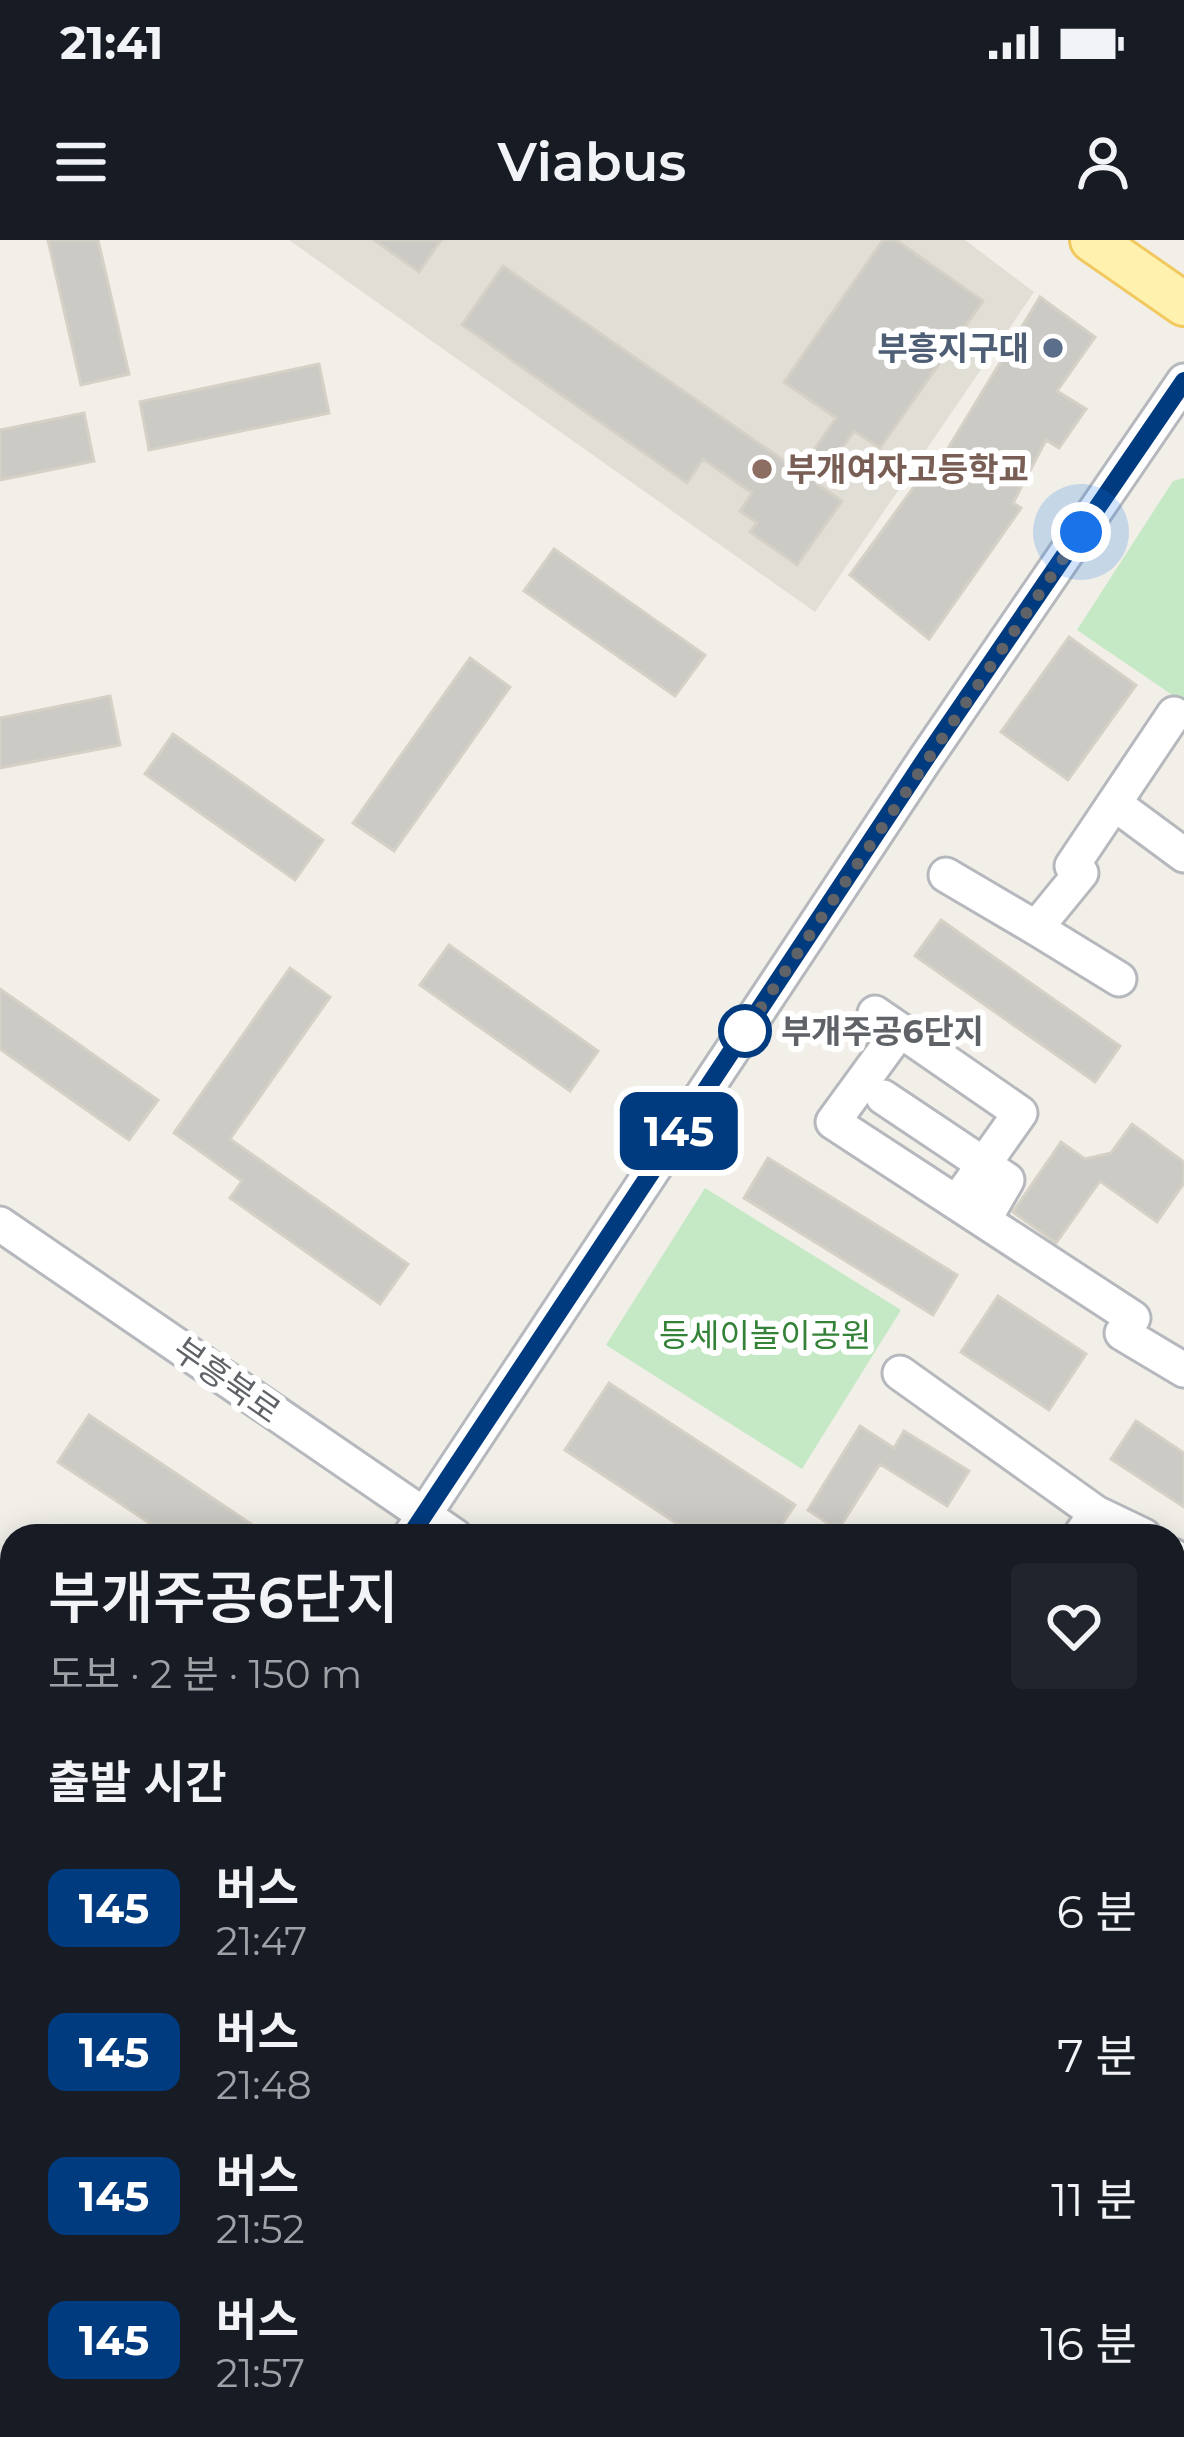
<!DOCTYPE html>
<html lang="ko">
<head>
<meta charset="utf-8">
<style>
  :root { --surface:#171b24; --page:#20242c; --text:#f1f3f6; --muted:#9ea1a6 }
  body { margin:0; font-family:Montserrat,"Noto Sans KR",sans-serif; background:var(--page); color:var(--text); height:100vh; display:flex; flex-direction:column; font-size:45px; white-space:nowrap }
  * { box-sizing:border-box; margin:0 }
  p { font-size:39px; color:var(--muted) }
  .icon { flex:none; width:66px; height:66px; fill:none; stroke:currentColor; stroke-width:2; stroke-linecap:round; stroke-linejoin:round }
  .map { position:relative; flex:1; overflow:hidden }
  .panel { position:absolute; left:0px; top:1284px; width:1185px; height:915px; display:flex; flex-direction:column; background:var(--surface); border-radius:36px 36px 0 0; box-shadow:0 6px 30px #0003 }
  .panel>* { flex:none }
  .badge { padding:0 24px; border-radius:18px; font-size:42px; line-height:78px }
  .you { position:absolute; width:60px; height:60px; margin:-30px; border:9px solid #fff; border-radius:50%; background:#1a73e8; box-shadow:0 0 0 18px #1a73e833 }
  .map>.badge { position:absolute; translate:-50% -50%; box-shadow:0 0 0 6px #fff }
  h2 { padding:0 48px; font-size:45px; line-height:108px }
  .round { display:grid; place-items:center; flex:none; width:126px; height:126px; border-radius:12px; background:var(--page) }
  .headline { display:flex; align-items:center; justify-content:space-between; height:204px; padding:0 48px }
  h1 { font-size:57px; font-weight:600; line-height:90px }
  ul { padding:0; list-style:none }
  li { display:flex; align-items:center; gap:36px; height:144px; padding:0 48px }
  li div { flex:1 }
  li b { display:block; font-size:45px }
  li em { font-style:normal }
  li .badge { min-width:132px; font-weight:700; text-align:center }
  .status { display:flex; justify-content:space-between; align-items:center; height:84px; padding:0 60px; background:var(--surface); direction:ltr }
  .status svg { height:33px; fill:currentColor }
  header { display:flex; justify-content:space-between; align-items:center; height:156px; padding:0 48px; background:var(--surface); font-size:54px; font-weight:600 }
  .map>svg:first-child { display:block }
</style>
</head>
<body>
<div class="status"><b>21:41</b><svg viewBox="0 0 49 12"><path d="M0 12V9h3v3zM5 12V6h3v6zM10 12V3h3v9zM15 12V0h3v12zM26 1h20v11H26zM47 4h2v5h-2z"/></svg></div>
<header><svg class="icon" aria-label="menu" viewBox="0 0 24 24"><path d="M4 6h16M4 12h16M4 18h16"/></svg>Viabus<svg class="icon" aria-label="person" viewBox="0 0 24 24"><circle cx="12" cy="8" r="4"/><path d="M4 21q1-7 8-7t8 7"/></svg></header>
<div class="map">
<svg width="1184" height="2197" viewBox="0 0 1184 2197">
  <rect width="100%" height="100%" fill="#f1efe8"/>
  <path fill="#e1ded6" d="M289 0H965L1034 52 815 372Z
    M1173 1920 1184 1928V2197H742L749 2187H1173Z"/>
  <path fill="#c5e8c5" d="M1184 238V463L1077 390 1173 241Z
    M705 948 901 1070 802 1229 606 1105Z"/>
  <path fill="#cccac5" stroke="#d6d1c6" stroke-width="3" d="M48 0H98L129 134 81 145Z
    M374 0H441L419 32Z
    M883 0H896L983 61 880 208 854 191 817 244 842 261 797 325 750 292 757 283 740 271 752 253 703 219 687 243 462 85 503 26 799 231 836 178 784 142Z
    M1040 57 1095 97 1057 151 1086 169 1059 208 1046 200 1013 263 1021 268 929 399 850 335 940 211 944 215Z
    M319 124 329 173 149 210 140 162Z
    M84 173 94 221 0 240V190Z
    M554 309 705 415 675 456 524 351Z
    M1069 397 1136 445 1068 540 1001 492Z
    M470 418 510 447 394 611 353 583Z
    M110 456 120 505 0 528V478Z
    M173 494 323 600 295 640 145 534Z
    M941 680 1120 806 1095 842 915 716Z
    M449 705 598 811 570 851 420 745Z
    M290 728 330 757 230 899 408 1024 380 1064 230 958 242 941 174 893Z
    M0 749 158 860 129 900 0 809Z
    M1132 884 1184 922V943L1157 982 1100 941 1056 1003 1013 972 1061 902 1085 919 1111 913Z
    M768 918 957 1035 933 1075 744 958Z
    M998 1056 1086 1114 1049 1170 961 1112Z
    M609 1143 795 1265 774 1296H696L565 1210Z
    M89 1175 269 1296H169L58 1222Z
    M1136 1181 1184 1213V1267L1111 1219Z
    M860 1186 894 1208 904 1191 969 1231 947 1266 880 1224 838 1290 808 1270Z"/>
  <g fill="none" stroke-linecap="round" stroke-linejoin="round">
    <defs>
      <path id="minor" d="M1115 564 1184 615
        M1072 626 1174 474
        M1081 633 1036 688 1119 739
        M946 635 1036 688
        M875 773 1020 873 957 962
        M900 790 833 882 1133 1078
        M883 857 1007 940 992 966
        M0 984 455 1296
        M1122 1093 1184 1130
        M900 1133 1096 1273
        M410 1296 926 518 1184 141
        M1080 1296 1096 1273 1144 1296
        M1173 1316 1179 1320 1173 1329
        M1173 1721 1184 1707
        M1173 1778 1184 1786
        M1173 1873 1184 1881
        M0 1888 12 1870
        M0 2063 12 2044
        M0 2147 12 2128
        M0 2180 25 2197
        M319 2187 320 2197
        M449 2187 464 2197
        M604 2187 618 2197
        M156 2197 162 2187
        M403 2197 409 2187
        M530 2197 536 2187"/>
      <path id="major" d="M1092 0 1184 64"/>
    </defs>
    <use href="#minor" stroke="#b5b8bc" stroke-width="39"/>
    <use href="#major" stroke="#f2c960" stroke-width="48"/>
    <use href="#minor" stroke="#fff" stroke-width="33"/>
    <use href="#major" stroke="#fff2af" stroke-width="42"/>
  </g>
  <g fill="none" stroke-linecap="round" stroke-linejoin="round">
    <defs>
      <path id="line" d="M410 1296 926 518 1184 141"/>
    </defs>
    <use href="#line" stroke="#fff" stroke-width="27"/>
    <use href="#line" stroke="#003b80" stroke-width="18"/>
    <path stroke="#5f6368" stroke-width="12" stroke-dasharray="0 21.6" d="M745 791 741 797 1081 292"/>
  </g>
  <circle fill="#5c6f8a" stroke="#fff" stroke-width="4.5" cx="1053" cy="108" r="12"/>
  <circle fill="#8d6e63" stroke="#fff" stroke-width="4.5" cx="762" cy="229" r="12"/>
  <circle fill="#fff" stroke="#003b80" stroke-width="6" cx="745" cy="791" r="24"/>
  <g text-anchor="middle" stroke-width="12" stroke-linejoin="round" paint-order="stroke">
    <g font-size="33" font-weight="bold" fill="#4e5e75" stroke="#fff" text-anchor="end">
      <text x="1029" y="120">부흥지구대</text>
    </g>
    <g font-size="33" font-weight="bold" fill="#785e54" stroke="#fff" text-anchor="start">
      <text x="786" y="241">부개여자고등학교</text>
    </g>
    <g font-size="33" font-weight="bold" fill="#5f6368" stroke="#fff" text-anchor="start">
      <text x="781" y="803">부개주공6단지</text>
    </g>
    <g font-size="33" fill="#348238" stroke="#fff">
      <text x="765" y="1107">등세이놀이공원</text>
    </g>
    <g font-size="33" fill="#5f6368" stroke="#fff">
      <text transform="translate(227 1140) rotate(35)" y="12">부흥북로</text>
    </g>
  </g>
</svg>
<div class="you" style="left:1081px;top:292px"></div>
<b class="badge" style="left:679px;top:891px;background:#003b80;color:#fff">145</b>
<section class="panel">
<div class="headline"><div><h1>부개주공6단지</h1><p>도보 · 2 분 · 150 m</p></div><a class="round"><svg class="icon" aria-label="heart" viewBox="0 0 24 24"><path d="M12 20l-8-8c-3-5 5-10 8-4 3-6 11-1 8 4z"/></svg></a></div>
<h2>출발 시간</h2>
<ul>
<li><span class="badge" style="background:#003b80;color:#fff">145</span><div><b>버스</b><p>21:47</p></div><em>6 분</em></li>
<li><span class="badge" style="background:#003b80;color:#fff">145</span><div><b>버스</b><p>21:48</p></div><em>7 분</em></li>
<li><span class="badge" style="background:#003b80;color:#fff">145</span><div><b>버스</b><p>21:52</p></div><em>11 분</em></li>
<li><span class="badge" style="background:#003b80;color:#fff">145</span><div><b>버스</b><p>21:57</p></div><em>16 분</em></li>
</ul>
</section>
</div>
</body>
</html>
